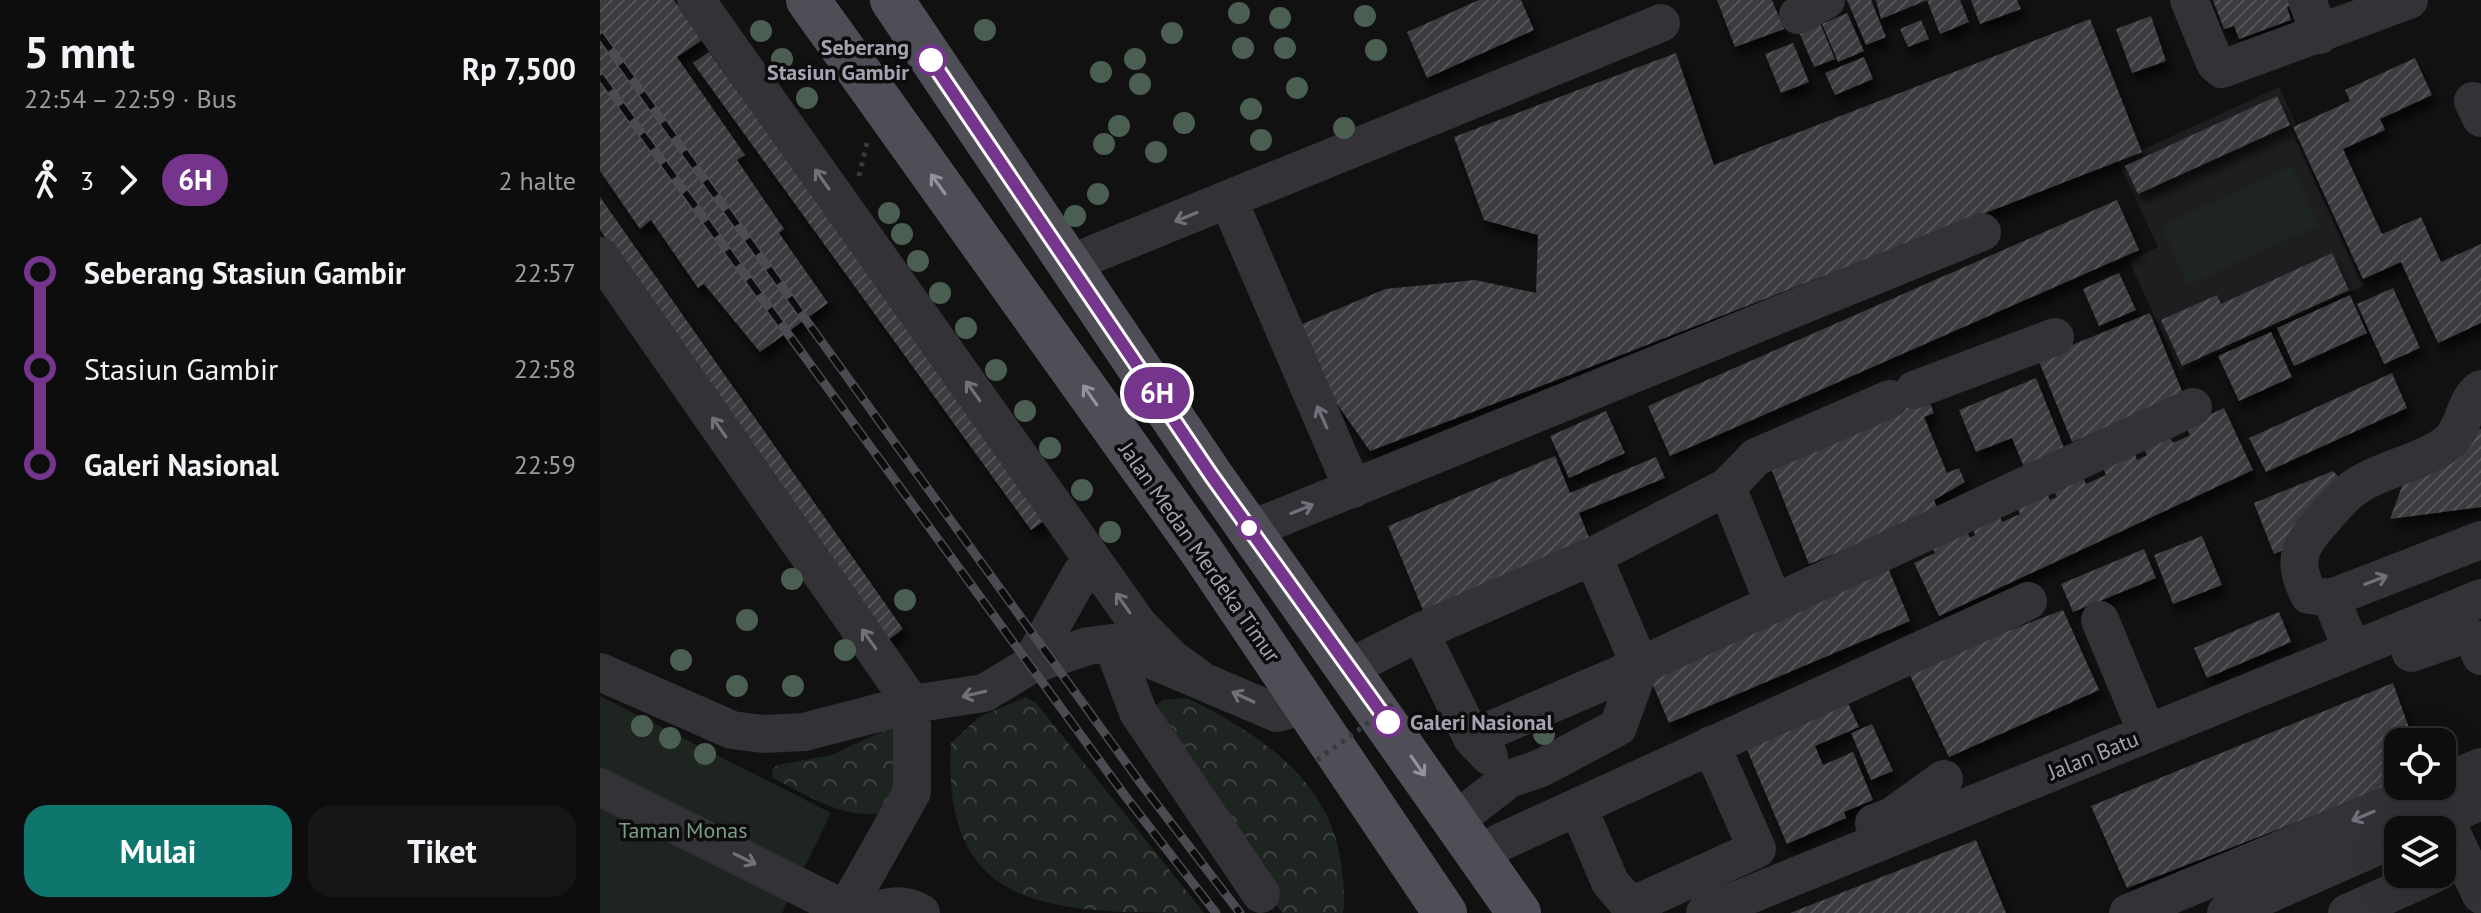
<!DOCTYPE html>
<html lang="id">
<head>
<meta charset="utf-8">
<style>
  :root { --surface:#0d0d0e; --page:#161617; --text:#f1f3f6; --muted:#9a9c9e; --line:#2d2d2e; --accent:#0f766e }
  body { margin:0; font-family:"PT Sans",sans-serif; background:var(--page); color:var(--text); height:100vh; display:flex; flex-direction:column; font-size:30px; white-space:nowrap }
  * { box-sizing:border-box; margin:0 }
  p { font-size:26px; color:var(--muted) }
  .icon { flex:none; width:44px; height:44px; fill:none; stroke:currentColor; stroke-width:2; stroke-linecap:round; stroke-linejoin:round }
  .map { position:relative; flex:1; overflow:hidden }
  .side { display:flex; flex-direction:column; background:var(--surface); width:600px }
  .side>* { flex:none }
  .badge { padding:0 16px; border-radius:26px; font-size:28px; line-height:52px }
  .controls { position:absolute; left:1784px; top:728px; display:grid; gap:16px }
  .controls a { display:grid; place-items:center; width:72px; height:72px; border-radius:16px; background:var(--surface); box-shadow:0 8px 32px #0002,0 0 0 2px var(--line); font-size:40px }
  .map>.badge { position:absolute; translate:-50% -50%; box-shadow:0 0 0 4px #fff }
  .legs { display:flex; align-items:center; gap:12px; height:88px; padding:0 24px; font-size:26px }
  .legs p { margin-inline-start:auto }
  .head { display:flex; align-items:center; justify-content:space-between; height:136px; padding:0 24px }
  h1 { font-size:44px; font-weight:700; line-height:60px }
  .primary-button { display:flex; gap:16px; margin-top:auto; padding:16px 24px }
  .primary-button a { flex:1; height:92px; border-radius:24px; background:var(--accent); color:#fff; font-size:32px; font-weight:700; line-height:92px; text-align:center }
  .primary-button a+a { background:var(--page); color:var(--text) }
  ul { padding:0 24px; list-style:none }
  li { display:flex; align-items:center; gap:28px; height:96px; font-size:30px }
  li i { display:grid; place-items:center; width:12px; height:100%; margin:0 10px; background:currentColor }
  li i::after { content:''; width:20px; height:20px; margin:-10px; border:6px solid; border-radius:50%; background:var(--surface) }
  li p { margin-inline-start:auto }
  li:first-child i { background:linear-gradient(#0000 50%,currentColor 0) }
  li:last-child i { background:linear-gradient(currentColor 50%,#0000 0) }
  main { display:flex; flex:1; min-height:0 }
  .map>svg:first-child { display:block }
</style>
</head>
<body>
<main>
<section class="side">
<div class="head"><div><h1>5 mnt</h1><p>22:54 – 22:59 · Bus</p></div><b>Rp 7,500</b></div>
<div class="legs"><svg class="icon" aria-label="walk" viewBox="0 0 24 24"><circle cx="13" cy="4" r="2"/><path d="M13 8l-2 6 4 7M11 14l-3 7M7 12l3-4h3l4 4"/></svg>3<svg class="icon" aria-label="forward" viewBox="0 0 24 24"><path d="M9 5l7 7-7 7"/></svg><b class="badge" style="background:#75358c;color:#fff">6H</b><p>2 halte</p></div>
<ul>
<li><i style="color:#75358c"></i><b>Seberang Stasiun Gambir</b><p>22:57</p></li>
<li><i style="color:#75358c"></i><span>Stasiun Gambir</span><p>22:58</p></li>
<li><i style="color:#75358c"></i><b>Galeri Nasional</b><p>22:59</p></li>
</ul>
<div class="primary-button"><a>Mulai</a><a>Tiket</a></div>
</section>
<div class="map">
<svg width="1881" height="913" viewBox="0 0 1881 913">
  <defs>
    <pattern id="forest-crowns" width="20" height="18" patternUnits="userSpaceOnUse" patternTransform="scale(2)"><rect width="20" height="18" fill="#1e2520"/><path d="M2 6a3 3 0 1 1 6 0M12 15a3 3 0 1 1 6 0" fill="none" stroke="#3c423e"/></pattern>
    <pattern id="building-hatch" width="6" height="6" patternUnits="userSpaceOnUse" patternTransform="scale(2)"><rect width="6" height="6" fill="#3c3b3f"/><path d="M-1 1l2-2M0 6l6-6M5 7l2-2" fill="none" stroke="#555458"/></pattern>
    <filter id="shadow"><feDropShadow dx="5" dy="9" stdDeviation="4" flood-color="#0009"/></filter>
  </defs>
  <rect width="100%" height="100%" fill="#111112"/>
  <path fill="#1e1d1f" d="M1679 87 1696 124 1690 127 1763 286 1580 371 1529 261 1558 247 1518 161Z"/>
  <path fill="url(#forest-crowns)" d="M426 697 437 704 604 913C450 913 341 913 351 743L379 717Z
    M587 698C660 734 733 781 742 870 743 884 746 899 743 913H682L552 723V709L563 700Z
    M291 727 303 733 290 811C248 823 209 796 173 778L172 770 177 765 232 755Z"/>
  <path fill="#1e2520" d="M1692 166 1719 225 1588 285 1561 226Z
    M0 696 231 813 182 913H0Z"/>
  <path fill="url(#building-hatch)" filter="url(#shadow)" d="M0 0H74L102 40 77 57 145 155 137 160 184 229 179 233 228 303 160 352 104 284 98 288 51 220 40 229 0 171Z
    M879 0H921L934 30 827 78 807 32Z
    M1117 0H1172L1184 29 1135 47Z
    M1247 0H1271L1286 37 1266 45Z
    M1276 0H1360L1369 22 1340 34 1327 0 1281 19Z
    M1371 0H1417L1421 9 1380 24Z
    M1613 0H1694L1695 4 1687 7 1691 20 1639 39 1634 26 1624 29Z
    M1247 13 1264 51 1238 62 1222 24Z
    M1551 16 1566 61 1532 73 1516 29Z
    M1490 19 1542 152 967 376 770 451 686 331 785 289 875 280 936 293 938 235 884 220 854 137 1076 53 1114 165Z
    M1321 20 1329 39 1308 47 1300 29Z
    M1220 23 1235 59 1214 67 1199 32Z
    M1193 43 1209 82 1181 93 1165 54Z
    M109 52 447 519 431 530 93 63Z
    M1264 57 1273 79 1235 95 1225 73Z
    M1815 58 1832 95 1780 119 1785 130 1743 149 1782 234 1821 217 1841 262 1881 244V323L1838 343 1801 262 1763 279 1693 127 1750 101 1745 90Z
    M1677 96 1690 125 1538 194 1525 166Z
    M0 197 303 629 288 640 0 230Z
    M1517 200 1539 250 1070 456 1048 406Z
    M1732 253 1749 290 1582 366 1561 320 1617 295 1621 304Z
    M1519 273 1536 310 1499 326 1483 289Z
    M1793 288 1820 348 1784 364 1757 304Z
    M1750 295 1767 333 1694 366 1677 328Z
    M1550 313 1584 396 1472 442 1438 359Z
    M1671 332 1692 377 1639 401 1618 356Z
    M1792 373 1807 408 1666 472 1649 438Z
    M1436 378 1469 460 1428 477 1412 438 1376 452 1359 410Z
    M1324 389 1334 413 1324 417 1347 473 1359 468 1365 482 1334 500 1339 512 1209 564 1168 461Z
    M1624 408 1653 470 1339 616 1314 563 1335 553 1331 545 1366 529 1370 538 1375 535 1372 527 1399 514 1402 522 1420 514 1417 507 1447 493 1450 500 1457 497 1453 489 1482 475 1486 484 1506 475 1502 466 1534 452 1537 460 1547 455 1543 448 1569 435 1573 443 1590 435 1585 426Z
    M1006 411 1025 453 969 478 950 436Z
    M1881 429V507L1790 519 1804 481 1807 458Z
    M955 456 970 493 1056 457 1065 478 979 513 992 545 825 615 788 526Z
    M1733 471 1751 490 1702 542 1674 554 1654 503Z
    M1602 536 1622 585 1573 604 1554 555Z
    M1544 549 1556 578 1473 612 1461 584Z
    M1284 558 1310 621 1069 723 1047 671Z
    M1463 610 1499 690 1349 757 1307 669Z
    M1679 612 1691 642 1607 678 1594 648Z
    M1793 683 1814 742H1798V783L1527 888 1491 806Z
    M1244 694 1259 727 1215 746 1223 765 1253 752 1273 800 1244 812 1246 818 1187 844 1142 738Z
    M1272 724 1293 771 1271 780 1251 733Z
    M1376 840 1406 913H1190Z"/>
  <g fill="none" stroke-linecap="round" stroke-linejoin="round">
    <path stroke="#38383e" stroke-width="5" stroke-dasharray="4 6" stroke-linecap="butt" d="M259 176 267 143"/>
    <path stroke="#333237" stroke-width="38" d="M96 0 538 624 572 659 597 677
      M1589 0 1615 63 1622 69 1809 0
      M1707 0 1720 35
      M1198 15 1226 0
      M1873 101 1881 118
      M628 199 753 489
      M0 256 312 704V792L244 913
      M469 264 1061 23
      M1314 390 1455 337
      M1127 487 1174 604
      M650 530 1382 232
      M1731 598 1709 595C1693 564 1697 548 1720 523 1729 513 1739 500 1750 491 1775 470 1827 462 1850 441 1865 427 1865 398 1881 389
      M1500 620 1547 733
      M820 632 872 738 889 756
      M512 643 538 712 661 894
      M1752 650 1731 598 1881 540
      M1811 653 1866 634 1874 640 1881 656
      M429 666 482 572 495 564
      M749 668 820 632 993 556 1127 487 1156 457 1290 399
      M0 672 132 730 163 734 204 732 312 704 384 693 429 666 488 646 512 643 677 713 707 705
      M872 738 1040 666 1593 407
      M1842 783 1881 767
      M0 787 252 913
      M978 807 1010 882 1027 902 1042 901 1157 849 1111 745
      M1844 817 1881 895
      M856 820 909 779 941 768 1018 727 1040 666 993 556
      M1274 823 1291 817 1344 779
      M1821 827 1881 801
      M879 852 1428 601
      M272 913C289 905 304 903 321 913
      M1105 913 1881 598
      M1528 913 1834 786
      M1626 913 1798 837
      M1747 913 1834 874"/>
    <path stroke="#4f4e56" stroke-width="44" d="M208 0 600 549 845 913
      M292 0 611 475 919 913"/>
    <defs>
      <path id="rail" d="M0 35 542 785 640 913
        M0 76 526 797 616 913"/>
    </defs>
    <use href="#rail" stroke="#4b4b52" stroke-width="9"/>
    <use href="#rail" stroke="#0c0c0d" stroke-width="6" stroke-dasharray="18" stroke-linecap="butt"/>
    <path stroke="#38383e" stroke-width="5" stroke-dasharray="4 6" stroke-linecap="butt" d="M717 760 797 702"/>
  </g>
  <g fill="#4b5e52">
    <circle cx="639" cy="13" r="11"/>
    <circle cx="765" cy="16" r="11"/>
    <circle cx="680" cy="18" r="11"/>
    <circle cx="385" cy="30" r="11"/>
    <circle cx="161" cy="31" r="11"/>
    <circle cx="572" cy="33" r="11"/>
    <circle cx="643" cy="48" r="11"/>
    <circle cx="685" cy="48" r="11"/>
    <circle cx="776" cy="50" r="11"/>
    <circle cx="182" cy="59" r="11"/>
    <circle cx="535" cy="59" r="11"/>
    <circle cx="501" cy="72" r="11"/>
    <circle cx="540" cy="84" r="11"/>
    <circle cx="697" cy="88" r="11"/>
    <circle cx="207" cy="98" r="11"/>
    <circle cx="651" cy="109" r="11"/>
    <circle cx="584" cy="123" r="11"/>
    <circle cx="519" cy="126" r="11"/>
    <circle cx="744" cy="128" r="11"/>
    <circle cx="661" cy="140" r="11"/>
    <circle cx="504" cy="144" r="11"/>
    <circle cx="556" cy="152" r="11"/>
    <circle cx="498" cy="194" r="11"/>
    <circle cx="289" cy="213" r="11"/>
    <circle cx="475" cy="216" r="11"/>
    <circle cx="302" cy="234" r="11"/>
    <circle cx="318" cy="261" r="11"/>
    <circle cx="340" cy="293" r="11"/>
    <circle cx="366" cy="328" r="11"/>
    <circle cx="396" cy="370" r="11"/>
    <circle cx="425" cy="411" r="11"/>
    <circle cx="450" cy="448" r="11"/>
    <circle cx="482" cy="490" r="11"/>
    <circle cx="510" cy="532" r="11"/>
    <circle cx="192" cy="579" r="11"/>
    <circle cx="305" cy="600" r="11"/>
    <circle cx="147" cy="620" r="11"/>
    <circle cx="245" cy="650" r="11"/>
    <circle cx="81" cy="660" r="11"/>
    <circle cx="137" cy="686" r="11"/>
    <circle cx="193" cy="686" r="11"/>
    <circle cx="42" cy="726" r="11"/>
    <circle cx="944" cy="734" r="11"/>
    <circle cx="70" cy="738" r="11"/>
    <circle cx="105" cy="754" r="11"/>
  </g>
  <defs><path id="oneway-shaft" d="M-6 0H5M1.5-3L5.5 0L1.5 3" fill="none" stroke-width="1.6" stroke-linecap="round" stroke-linejoin="round" transform="scale(2)"/></defs>
  <g stroke="#71717b">
    <use href="#oneway-shaft" transform="translate(222 179) rotate(-125)"/>
    <use href="#oneway-shaft" transform="translate(586 217) rotate(158)"/>
    <use href="#oneway-shaft" transform="translate(373 391) rotate(-125)"/>
    <use href="#oneway-shaft" transform="translate(722 417) rotate(-114)"/>
    <use href="#oneway-shaft" transform="translate(119 427) rotate(-125)"/>
    <use href="#oneway-shaft" transform="translate(702 509) rotate(-22)"/>
    <use href="#oneway-shaft" transform="translate(1776 580) rotate(-21)"/>
    <use href="#oneway-shaft" transform="translate(523 603) rotate(-125)"/>
    <use href="#oneway-shaft" transform="translate(269 639) rotate(-125)"/>
    <use href="#oneway-shaft" transform="translate(374 694) rotate(167)"/>
    <use href="#oneway-shaft" transform="translate(643 697) rotate(-155)"/>
    <use href="#oneway-shaft" transform="translate(1763 816) rotate(157)"/>
    <use href="#oneway-shaft" transform="translate(145 859) rotate(26)"/>
  </g>
  <g stroke="#9293a0">
    <use href="#oneway-shaft" transform="translate(338 184) rotate(-126)"/>
    <use href="#oneway-shaft" transform="translate(490 395) rotate(-125)"/>
    <use href="#oneway-shaft" transform="translate(818 766) rotate(55)"/>
  </g>
  <g fill="none" stroke-linecap="round" stroke-linejoin="round">
    <defs>
      <path id="line-1" d="M331 60 611 475 788 722"/>
    </defs>
    <use href="#line-1" stroke="#fff" stroke-width="18"/>
    <use href="#line-1" stroke="#75358c" stroke-width="12"/>
  </g>
  <g fill="#fff" stroke="#75358c" stroke-width="4">
    <circle cx="331" cy="60" r="14"/>
    <circle cx="649" cy="528" r="10"/>
    <circle cx="788" cy="722" r="14"/>
  </g>
  <g text-anchor="middle" stroke-width="7" stroke-linejoin="round" paint-order="stroke">
    <g font-size="22" font-weight="bold" fill="#a3a4b2" stroke="#0c0c0d" text-anchor="end">
      <text x="309" y="55">Seberang<tspan x="309" dy="25">Stasiun Gambir</tspan></text>
      <text x="810" y="730" text-anchor="start">Galeri Nasional</text>
    </g>
    <g font-size="22" fill="#a3a4b2" stroke="#0c0c0d">
      <text transform="translate(600 552) rotate(55)" y="8">Jalan Medan Merdeka Timur</text>
      <text transform="translate(1493 755) rotate(-22)" y="8">Jalan Batu</text>
    </g>
    <g font-size="22" fill="#7b9d86" stroke="#0c0c0d">
      <text x="83" y="838">Taman Monas</text>
    </g>
  </g>
</svg>
<div class="controls">
<a><svg class="icon" aria-label="locate" viewBox="0 0 24 24"><circle cx="12" cy="12" r="6"/><path d="M12 2v4M12 18v4M2 12h4M18 12h4"/></svg></a>
<a><svg class="icon" aria-label="layers" viewBox="0 0 24 24"><path d="M12 4l9 5-9 5-9-5zM3 14l9 5 9-5"/></svg></a>
</div>
<b class="badge" style="left:557px;top:393px;background:#75358c;color:#fff">6H</b>
</div>
</main>
</body>
</html>
